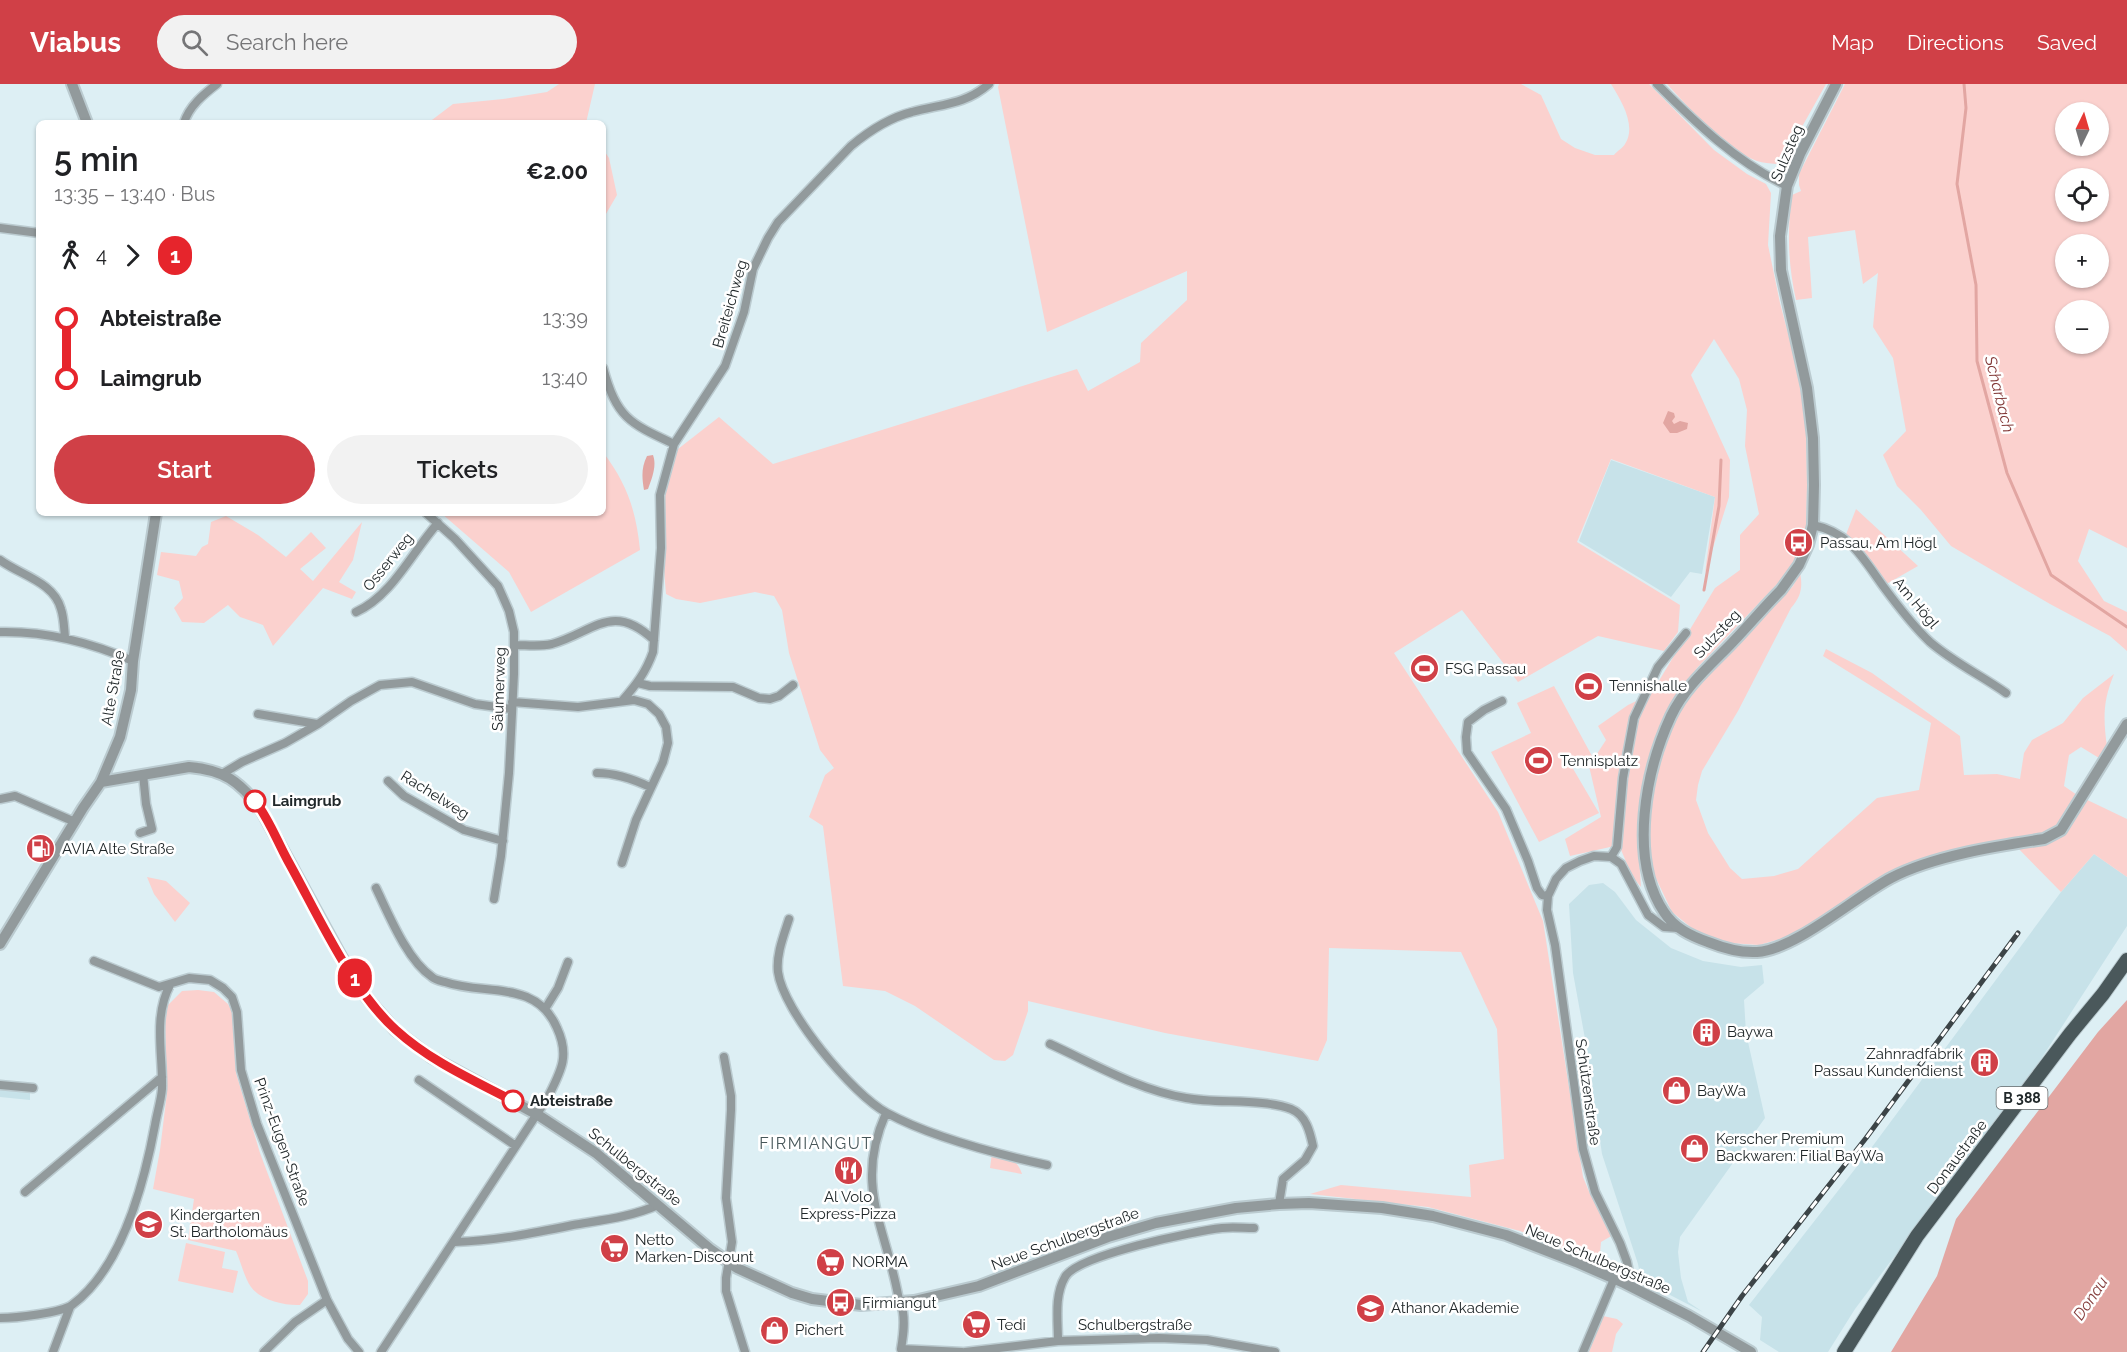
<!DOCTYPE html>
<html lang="en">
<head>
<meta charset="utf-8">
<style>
  :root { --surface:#fff; --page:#f2f2f2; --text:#202124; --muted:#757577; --accent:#d04047 }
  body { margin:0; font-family:Raleway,sans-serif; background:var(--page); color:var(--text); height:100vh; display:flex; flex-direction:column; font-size:22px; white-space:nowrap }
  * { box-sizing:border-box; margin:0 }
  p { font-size:20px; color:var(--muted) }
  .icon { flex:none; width:33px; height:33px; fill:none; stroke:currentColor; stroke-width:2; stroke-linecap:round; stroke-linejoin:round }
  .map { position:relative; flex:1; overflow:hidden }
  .sheet { position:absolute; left:36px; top:36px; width:570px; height:396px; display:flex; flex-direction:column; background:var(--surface); border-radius:9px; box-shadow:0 2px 4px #0004 }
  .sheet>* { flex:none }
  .badge { padding:0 12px; border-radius:20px; font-size:21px; line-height:39px }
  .needle { width:39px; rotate:5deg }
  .controls { position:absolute; left:2055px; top:18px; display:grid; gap:12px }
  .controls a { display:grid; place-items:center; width:54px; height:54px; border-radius:50%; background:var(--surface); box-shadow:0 2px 4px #0004; font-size:30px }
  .map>.badge { position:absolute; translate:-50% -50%; box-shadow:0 0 0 3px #fff }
  .legs { display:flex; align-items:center; gap:9px; height:66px; padding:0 18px; font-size:20px }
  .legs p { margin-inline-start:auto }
  .headline { display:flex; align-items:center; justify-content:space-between; height:102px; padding:0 18px }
  h1 { font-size:33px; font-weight:600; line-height:45px }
  .action { display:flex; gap:12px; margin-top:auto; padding:12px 18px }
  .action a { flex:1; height:69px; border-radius:36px; background:var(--accent); color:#fff; font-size:24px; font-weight:600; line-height:69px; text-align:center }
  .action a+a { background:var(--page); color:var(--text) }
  ul { padding:0 18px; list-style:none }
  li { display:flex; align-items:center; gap:21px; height:60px; font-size:22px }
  li i { display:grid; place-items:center; width:9px; height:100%; margin:0 8px; background:currentColor }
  li i::after { content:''; width:15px; height:15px; margin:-8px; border:4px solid; border-radius:50%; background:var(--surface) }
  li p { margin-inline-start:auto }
  li:first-child i { background:linear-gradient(#0000 50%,currentColor 0) }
  li:last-child i { background:linear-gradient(currentColor 50%,#0000 0) }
  header { display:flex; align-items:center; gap:36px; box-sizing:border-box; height:84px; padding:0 30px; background:var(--accent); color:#fff }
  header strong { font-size:28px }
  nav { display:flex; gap:33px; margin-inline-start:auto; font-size:21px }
  .search { width:420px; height:54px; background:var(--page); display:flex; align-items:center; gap:15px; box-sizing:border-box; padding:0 21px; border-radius:33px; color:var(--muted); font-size:22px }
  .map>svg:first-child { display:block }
</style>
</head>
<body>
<header>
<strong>Viabus</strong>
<div class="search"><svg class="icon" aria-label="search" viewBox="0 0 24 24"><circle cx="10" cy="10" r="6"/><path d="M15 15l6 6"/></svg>Search here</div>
<nav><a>Map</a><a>Directions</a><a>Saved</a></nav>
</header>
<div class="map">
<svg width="2127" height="1268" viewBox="0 0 2127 1268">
  <rect width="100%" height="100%" fill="#ddeff4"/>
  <path fill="#c7e2e9" d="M1611 376 1715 413 1702 490 1690 488 1671 513 1579 457Z
    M2094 770 2127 793V842L2032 989 1855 1225 1828 1268H1779L1760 1256 1762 1233 1749 1221 1869 1067 2061 808Z
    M1603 799 1615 808 1636 836 1671 864 1703 877 1741 883 1762 881 1764 899 1744 916 1746 949 1765 1034 1680 1153 1678 1168 1681 1194 1688 1218 1703 1228 1641 1196 1638 1180 1602 1070 1586 960 1573 889 1569 820 1589 801Z
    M0 1005 30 1008V1016L0 1013Z"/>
  <path fill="#fbd1ce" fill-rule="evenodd" d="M559 0H595L586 39H428L453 20 503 15 547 8Z
    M999 0H1521L1541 11 1561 55 1575 64 1595 71H1614C1617 67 1623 64 1625 60 1637 42 1621 16 1611 0H1649L1714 66 1747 90 1766 100 1771 109 1768 161 1780 219 1797 284 1806 341 1807 402 1806 447 1800 469 1780 497 1697 584 1668 627 1653 659 1643 699 1637 744 1641 803 1632 792 1619 761 1570 772 1565 755 1601 733 1589 682 1606 656 1598 642 1628 621 1651 610 1715 504 1740 486V451L1759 430 1745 362 1747 326 1739 295 1714 255 1691 291 1730 376 1729 413 1705 489 1715 413 1611 375 1577 458 1680 521 1678 548 1664 567 1598 552 1518 598 1462 526 1394 569 1498 728 1543 837 1583 1093 1590 1110 1613 1151 1601 1158 1599 1180 1520 1147 1428 1123 1310 1110 1341 1101 1471 1113 1469 1081 1504 1075 1497 945 1461 868 1329 864 1327 956 1318 977 1165 949 1028 917V927L1013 971 1005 977 994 976 915 922 885 907 843 902 823 742 809 733 825 691 834 684 820 666 789 569 782 526 774 512 755 508 700 519 676 515 666 510 664 486V417L670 389 678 365 719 333 773 380 1077 285 1088 307 1140 278 1141 259 1187 216V187L1047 248 998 3Z
    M1667 0H1826L1789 66 1776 80C1770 79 1763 79 1757 77 1726 66 1689 24 1667 0Z
    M1845 0H2127V464L2089 445 2078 477 2104 517 2127 528V567L2110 552 2050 520 1951 462 1921 426 1897 402 1883 371 1906 347 1893 274 1873 243 1878 189 1863 200 1855 146 1808 153 1812 214 1796 216C1788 180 1787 148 1792 111L1801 107 1799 101V90ZM2066 28H2098V62H2066ZM2066 94H2098V128H2066ZM2066 160H2098V194H2066ZM2066 226H2098V260H2066Z
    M603 65 609 74 617 111 603 135Z
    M603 368C627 400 636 426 640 466L531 528 509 488 441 429H603Z
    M1856 425 1918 482 1883 502 1845 453Z
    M226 432 258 451 286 473 311 448 326 464 300 485 313 497 362 438 353 476 339 498 356 508 352 515 323 504 273 562 263 541 240 533 228 521 204 539 182 538 174 524 183 514 179 497 157 491 161 468 196 472 202 463 208 460 211 438Z
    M1800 489C1803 503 1801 513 1791 524L1738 627 1702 687 1698 701 1696 716 1708 749 1730 784 1742 795 1774 792 1798 785 1877 714 1919 706 1931 639 1823 572 1826 565 1872 589 1960 652 1964 691 1997 690 2020 695 2024 669 2032 656 2063 639 2083 614 2114 590C2103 617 2103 633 2107 663L2099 674 2081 663 2069 671 2064 702 2077 711 2127 735V793L2094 770 2061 808 2012 758 1932 774 1794 851 1759 861 1730 859 1711 854 1693 845 1672 828 1653 788 1649 758 1648 733 1661 676 1673 642 1684 617 1702 596 1793 502Z
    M1554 602 1592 672 1572 683 1599 729 1539 758 1491 668 1531 649 1517 619Z
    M147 793 166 797 190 819 175 838 154 810Z
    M198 906 214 908 228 920 234 932 236 989 260 1069 308 1197V1210L300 1221C286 1222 260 1216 251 1203 244 1193 241 1178 236 1167L188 1156 194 1115 153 1105 160 1066 167 1009 165 937 168 921 182 907Z
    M992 1069C1007 1073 1017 1074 1022 1090L990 1084Z
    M186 1159 225 1168 222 1184 238 1187 233 1209 178 1197Z
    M1603 1232 1617 1235 1623 1240 1616 1250 1612 1268H1589Z"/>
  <path fill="#e2a6a2" d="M1668 327 1674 329 1675 333 1672 337 1674 340 1680 337 1688 339 1687 345 1677 349H1670L1663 339Z
    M653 371C657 382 652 394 648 405L644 406C642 394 641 384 647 372Z
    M2127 916V1268H1891L1937 1192 1956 1135 2098 948Z"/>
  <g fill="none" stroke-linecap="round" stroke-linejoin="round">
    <path stroke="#e2a6a2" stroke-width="3" d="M1964 0 1966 24 1957 100 1976 201 1977 277 2007 389 2051 491 2127 543
      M1704 506 1719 422 1721 376"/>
    <defs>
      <path id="minor" d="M1657 0C1696 39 1736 78 1787 102
        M184 39C189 22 204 10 217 0
        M0 144 39 149
        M603 284C617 334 629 339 674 360
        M426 429 455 455 498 502 509 527 514 548V590L509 689 501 772 494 815
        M1813 441C1850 449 1862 473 1883 502 1897 521 1913 542 1930 558 1953 578 1982 592 2006 609
        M0 476C20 491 54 498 61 525 64 534 64 544 65 553
        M356 528C392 512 412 468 438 439
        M0 548C47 547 90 558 133 577
        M514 561C527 561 539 563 552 560 594 548 612 517 654 556
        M638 599 650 602 733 603 759 614 770 615 779 612 793 601
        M622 617C636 601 646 588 653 568L661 464 660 411 674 360 725 282 744 228 753 185 768 154 778 138 851 62C869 47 888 34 912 28 941 20 965 21 989 0
        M1502 617 1484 626 1468 638 1466 653 1467 668 1506 725 1528 777 1537 804 1542 811 1548 812
        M512 618 578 623 634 616 648 620 659 630 666 643 668 659 663 678 636 736 622 779
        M258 630 317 640
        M597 689C616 689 633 695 650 703
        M222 690 242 678 285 659 318 640 351 617 380 601 412 598 475 620 511 625
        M388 697 404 712 464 746 503 757
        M0 715 15 712 75 738
        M140 749 152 745 146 720 143 690
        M1611 773 1617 763 1623 694 1634 634 1658 583 1686 549
        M376 804C389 831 407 876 432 893 435 896 441 897 445 898 485 912 536 895 557 944 570 972 561 987 548 1013L381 1268
        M789 835C784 851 776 870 778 888 783 927 853 1011 887 1029 933 1054 997 1070 1047 1081
        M94 877 159 903 189 894 210 896 223 904 232 913 237 928 241 986 257 1040 327 1216 348 1255 359 1268
        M545 925 558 904 568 878
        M1050 960C1094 980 1138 1006 1186 1014 1217 1020 1262 1014 1291 1025 1306 1031 1310 1048 1313 1062L1305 1076 1283 1095 1279 1120
        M724 973 731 1012V1026L726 1114 732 1158 726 1194V1207L745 1268
        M419 996 516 1062
        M0 1001 33 1004
        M886 1029C854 1101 885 1141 898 1211 899 1217 902 1222 903 1228 905 1241 903 1253 901 1265L962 1268
        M25 1108 162 993
        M455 1158C495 1157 534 1149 573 1141 602 1136 631 1133 658 1121
        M1624 1199 1629 1188 1627 1178 1620 1159 1595 1108 1583 1065 1555 861 1547 826 1548 812 1556 795 1566 784 1580 777 1594 772 1611 773 1621 780 1648 831 1664 843 1678 844
        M0 1234C15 1234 61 1229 72 1221 122 1184 144 1100 155 1041 157 1029 161 1017 162 1005 163 970 153 933 170 901
        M1058 1257C1058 1236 1054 1212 1065 1193 1077 1171 1195 1147 1222 1144 1232 1143 1243 1144 1254 1144
        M53 1268 70 1223
        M264 1268 295 1238 327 1216
        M965 1268 1058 1257 1159 1254 1207 1256 1275 1268
        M1583 1268 1614 1195"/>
      <path id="tertiary" d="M72 0 87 39
        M1836 0 1800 70 1787 102 1780 152 1781 186 1807 304 1813 354 1814 401 1813 441 1808 461 1799 481 1781 506C1762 525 1745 546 1726 565 1705 586 1684 605 1671 632 1646 686 1628 774 1664 828 1674 844 1691 852 1708 858 1723 864 1740 869 1757 868 1795 866 1855 813 1891 794 1933 772 1997 762 2044 755L2061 746 2127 640
        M101 698 189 683C224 686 239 697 260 724L342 874 367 914 395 946 431 973 538 1031 596 1069 710 1165 737 1184 792 1209 812 1215 861 1221 914 1217 979 1202 1108 1153 1156 1139 1236 1124 1279 1120 1309 1119 1382 1124 1433 1132 1506 1151 1576 1178 1624 1199 1689 1232 1751 1268
        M0 860 83 724 101 698 120 653 131 606 133 577 156 429"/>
      <path id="primary" d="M1844 1268 1917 1152 2070 950 2103 910 2127 876"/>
    </defs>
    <use href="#minor" stroke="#bbcbd0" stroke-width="11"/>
    <use href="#tertiary" stroke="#bbcbd0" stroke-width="14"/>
    <use href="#primary" stroke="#bbcbd0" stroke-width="16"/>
    <use href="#minor" stroke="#929a9c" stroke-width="8"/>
    <use href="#tertiary" stroke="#929a9c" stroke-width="10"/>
    <use href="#primary" stroke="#4a585b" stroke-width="14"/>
    <defs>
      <path id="rail" d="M1703 1268 1742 1212 1866 1054 2018 849"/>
    </defs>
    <use href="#rail" stroke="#3c4447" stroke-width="5"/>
    <use href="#rail" stroke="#fff" stroke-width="3" stroke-dasharray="9" stroke-linecap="butt"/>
  </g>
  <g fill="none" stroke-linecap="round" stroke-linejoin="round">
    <defs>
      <path id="line-1" d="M255 717C269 735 277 757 288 777 317 829 352 907 396 946 430 977 473 996 513 1017"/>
    </defs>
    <use href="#line-1" stroke="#fff" stroke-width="14"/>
    <use href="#line-1" stroke="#e6252c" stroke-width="9"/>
  </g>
  <defs>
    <symbol id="bus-disc" viewBox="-11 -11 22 22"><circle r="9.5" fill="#d04047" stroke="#fff"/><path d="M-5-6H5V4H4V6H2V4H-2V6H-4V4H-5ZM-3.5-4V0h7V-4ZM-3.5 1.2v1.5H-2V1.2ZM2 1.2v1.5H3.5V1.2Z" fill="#fff"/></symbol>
    <symbol id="stadium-disc" viewBox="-11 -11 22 22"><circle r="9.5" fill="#d04047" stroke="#fff"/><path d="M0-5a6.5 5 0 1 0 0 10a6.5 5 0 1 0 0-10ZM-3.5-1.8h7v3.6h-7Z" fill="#fff"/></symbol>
    <symbol id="fuel-disc" viewBox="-11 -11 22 22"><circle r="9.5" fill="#d04047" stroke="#fff"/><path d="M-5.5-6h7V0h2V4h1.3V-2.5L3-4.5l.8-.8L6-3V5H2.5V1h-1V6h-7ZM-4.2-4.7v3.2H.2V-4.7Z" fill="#fff"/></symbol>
    <symbol id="building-disc" viewBox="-11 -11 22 22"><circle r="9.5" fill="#d04047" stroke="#fff"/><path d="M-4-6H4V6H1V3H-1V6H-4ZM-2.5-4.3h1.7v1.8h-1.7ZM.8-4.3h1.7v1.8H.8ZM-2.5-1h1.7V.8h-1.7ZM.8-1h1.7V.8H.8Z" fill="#fff"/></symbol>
    <symbol id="shop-disc" viewBox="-11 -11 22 22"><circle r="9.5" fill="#d04047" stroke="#fff"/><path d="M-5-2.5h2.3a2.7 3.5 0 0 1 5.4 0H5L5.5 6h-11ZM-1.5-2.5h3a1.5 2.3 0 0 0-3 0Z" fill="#fff"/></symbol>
    <symbol id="restaurant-disc" viewBox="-11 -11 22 22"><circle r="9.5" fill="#d04047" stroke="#fff"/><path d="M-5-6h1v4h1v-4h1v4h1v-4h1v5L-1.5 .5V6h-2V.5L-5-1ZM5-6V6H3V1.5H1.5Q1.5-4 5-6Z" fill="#fff"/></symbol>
    <symbol id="school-disc" viewBox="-11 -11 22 22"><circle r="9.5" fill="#d04047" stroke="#fff"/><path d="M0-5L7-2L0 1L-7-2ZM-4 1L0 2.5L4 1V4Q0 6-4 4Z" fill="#fff"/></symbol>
    <symbol id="supermarket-disc" viewBox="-11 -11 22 22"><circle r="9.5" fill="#d04047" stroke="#fff"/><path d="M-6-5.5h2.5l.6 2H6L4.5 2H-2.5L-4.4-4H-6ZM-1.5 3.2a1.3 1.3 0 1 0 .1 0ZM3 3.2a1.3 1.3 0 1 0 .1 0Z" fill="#fff"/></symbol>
    <symbol id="university-disc" viewBox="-11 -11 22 22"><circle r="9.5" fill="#d04047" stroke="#fff"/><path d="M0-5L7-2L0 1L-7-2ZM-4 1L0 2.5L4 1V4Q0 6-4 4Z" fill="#fff"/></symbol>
  </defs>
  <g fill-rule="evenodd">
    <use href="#bus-disc" x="1782" y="442" width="33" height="33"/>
    <use href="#stadium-disc" x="1408" y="568" width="33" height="33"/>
    <use href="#stadium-disc" x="1572" y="586" width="33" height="33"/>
    <use href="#stadium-disc" x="1522" y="660" width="33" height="33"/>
    <use href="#fuel-disc" x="24" y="748" width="33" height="33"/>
    <use href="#building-disc" x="1690" y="932" width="33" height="33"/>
    <use href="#building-disc" x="1968" y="962" width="33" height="33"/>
    <use href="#shop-disc" x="1660" y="990" width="33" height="33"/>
    <use href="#shop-disc" x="1678" y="1048" width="33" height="33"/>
    <use href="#restaurant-disc" x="832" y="1070" width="33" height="33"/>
    <use href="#school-disc" x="132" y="1124" width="33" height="33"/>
    <use href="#supermarket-disc" x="598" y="1148" width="33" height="33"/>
    <use href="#supermarket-disc" x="814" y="1162" width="33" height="33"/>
    <use href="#bus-disc" x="824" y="1202" width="33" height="33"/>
    <use href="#university-disc" x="1354" y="1208" width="33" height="33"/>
    <use href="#supermarket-disc" x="960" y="1224" width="33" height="33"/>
    <use href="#shop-disc" x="758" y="1230" width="33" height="33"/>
  </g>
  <g fill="#fff" stroke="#e6252c" stroke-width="3">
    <circle cx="255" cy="717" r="10"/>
    <circle cx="513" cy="1017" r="10"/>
  </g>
  <g text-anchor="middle" stroke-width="5" stroke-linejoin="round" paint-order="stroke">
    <rect fill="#fff" stroke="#64686a" stroke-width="1.5" x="1996.5" y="1003" width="51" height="22" rx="4.5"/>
    <g font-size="14" font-weight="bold" fill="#21282a">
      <text x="2022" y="1019">B 388</text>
    </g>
    <g font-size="15" fill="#21282a" stroke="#fff">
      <text transform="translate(1787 69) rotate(-67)" y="5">Sulzsteg</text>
      <text transform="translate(730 220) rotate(-74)" y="5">Breiteichweg</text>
      <text transform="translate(388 478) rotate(-51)" y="5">Osserweg</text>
      <text transform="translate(1916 519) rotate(50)" y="5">Am Högl</text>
      <text transform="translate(1717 550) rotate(-47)" y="5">Sulzsteg</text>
      <text transform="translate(113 604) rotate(-80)" y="5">Alte Straße</text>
      <text transform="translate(499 605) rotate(-88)" y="5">Säumerweg</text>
      <text transform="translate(435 711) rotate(32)" y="5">Rachelweg</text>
      <text transform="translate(1588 1008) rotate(82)" y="5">Schützenstraße</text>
      <text transform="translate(282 1058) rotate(70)" y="5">Prinz-Eugen-Straße</text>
      <text transform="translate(1957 1073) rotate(-53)" y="5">Donaustraße</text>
      <text transform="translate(635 1083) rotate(39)" y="5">Schulbergstraße</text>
      <text transform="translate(1065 1155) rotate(-20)" y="5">Neue Schulbergstraße</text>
      <text transform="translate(1598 1175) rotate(23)" y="5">Neue Schulbergstraße</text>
      <text x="1135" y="1246">Schulbergstraße</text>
    </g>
    <g font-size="15" fill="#21282a" stroke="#fff" text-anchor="start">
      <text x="1820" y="464">Passau, Am Högl</text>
      <text x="1445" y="590">FSG Passau</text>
      <text x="1609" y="607">Tennishalle</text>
      <text x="1560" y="682">Tennisplatz</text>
      <text x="62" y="770">AVIA Alte Straße</text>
      <text x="1727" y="953">Baywa</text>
      <text x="1963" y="975" text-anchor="end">Zahnradfabrik<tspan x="1963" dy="17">Passau Kundendienst</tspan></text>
      <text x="1697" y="1012">BayWa</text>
      <text x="1716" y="1060">Kerscher Premium<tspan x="1716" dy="17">Backwaren: Filial BayWa</tspan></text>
      <text x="848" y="1118" text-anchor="middle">Al Volo<tspan x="848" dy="17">Express-Pizza</tspan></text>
      <text x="170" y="1136">Kindergarten<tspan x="170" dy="17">St. Bartholomäus</tspan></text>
      <text x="635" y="1161">Netto<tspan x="635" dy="17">Marken-Discount</tspan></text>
      <text x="852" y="1183">NORMA</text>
      <text x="862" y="1224">Firmiangut</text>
      <text x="1391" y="1229">Athanor Akademie</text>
      <text x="997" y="1246">Tedi</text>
      <text x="795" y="1251">Pichert</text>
    </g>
    <g font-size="15" font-weight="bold" fill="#21282a" stroke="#fff" text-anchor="start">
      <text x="272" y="722">Laimgrub</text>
      <text x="530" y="1022">Abteistraße</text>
    </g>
    <g font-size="16" font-style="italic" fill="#843b3a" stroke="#fff">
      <text transform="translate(2000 310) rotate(76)" y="6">Scharbach</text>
      <text transform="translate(2090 1214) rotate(-56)" y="6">Donau</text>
    </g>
    <g font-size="16" letter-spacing="1.5" fill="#465659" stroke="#fff">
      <text x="816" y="1065">FIRMIANGUT</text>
    </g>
  </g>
</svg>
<div class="controls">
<a><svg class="needle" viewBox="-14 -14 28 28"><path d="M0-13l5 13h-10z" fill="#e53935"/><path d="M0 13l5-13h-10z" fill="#757577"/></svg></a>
<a><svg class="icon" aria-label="locate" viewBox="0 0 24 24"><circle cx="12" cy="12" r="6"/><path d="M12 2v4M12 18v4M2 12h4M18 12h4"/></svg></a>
<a>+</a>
<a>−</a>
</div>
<b class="badge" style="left:355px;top:894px;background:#e6252c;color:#fff">1</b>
<section class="sheet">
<div class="headline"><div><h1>5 min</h1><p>13:35 – 13:40 · Bus</p></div><b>€2.00</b></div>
<div class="legs"><svg class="icon" aria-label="walk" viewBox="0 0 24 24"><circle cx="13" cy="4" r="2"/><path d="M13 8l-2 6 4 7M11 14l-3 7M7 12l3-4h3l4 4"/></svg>4<svg class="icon" aria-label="forward" viewBox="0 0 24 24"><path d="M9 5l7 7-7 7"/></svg><b class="badge" style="background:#e6252c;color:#fff">1</b></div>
<ul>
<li><i style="color:#e6252c"></i><b>Abteistraße</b><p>13:39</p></li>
<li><i style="color:#e6252c"></i><b>Laimgrub</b><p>13:40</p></li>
</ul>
<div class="action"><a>Start</a><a>Tickets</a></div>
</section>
</div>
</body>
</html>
